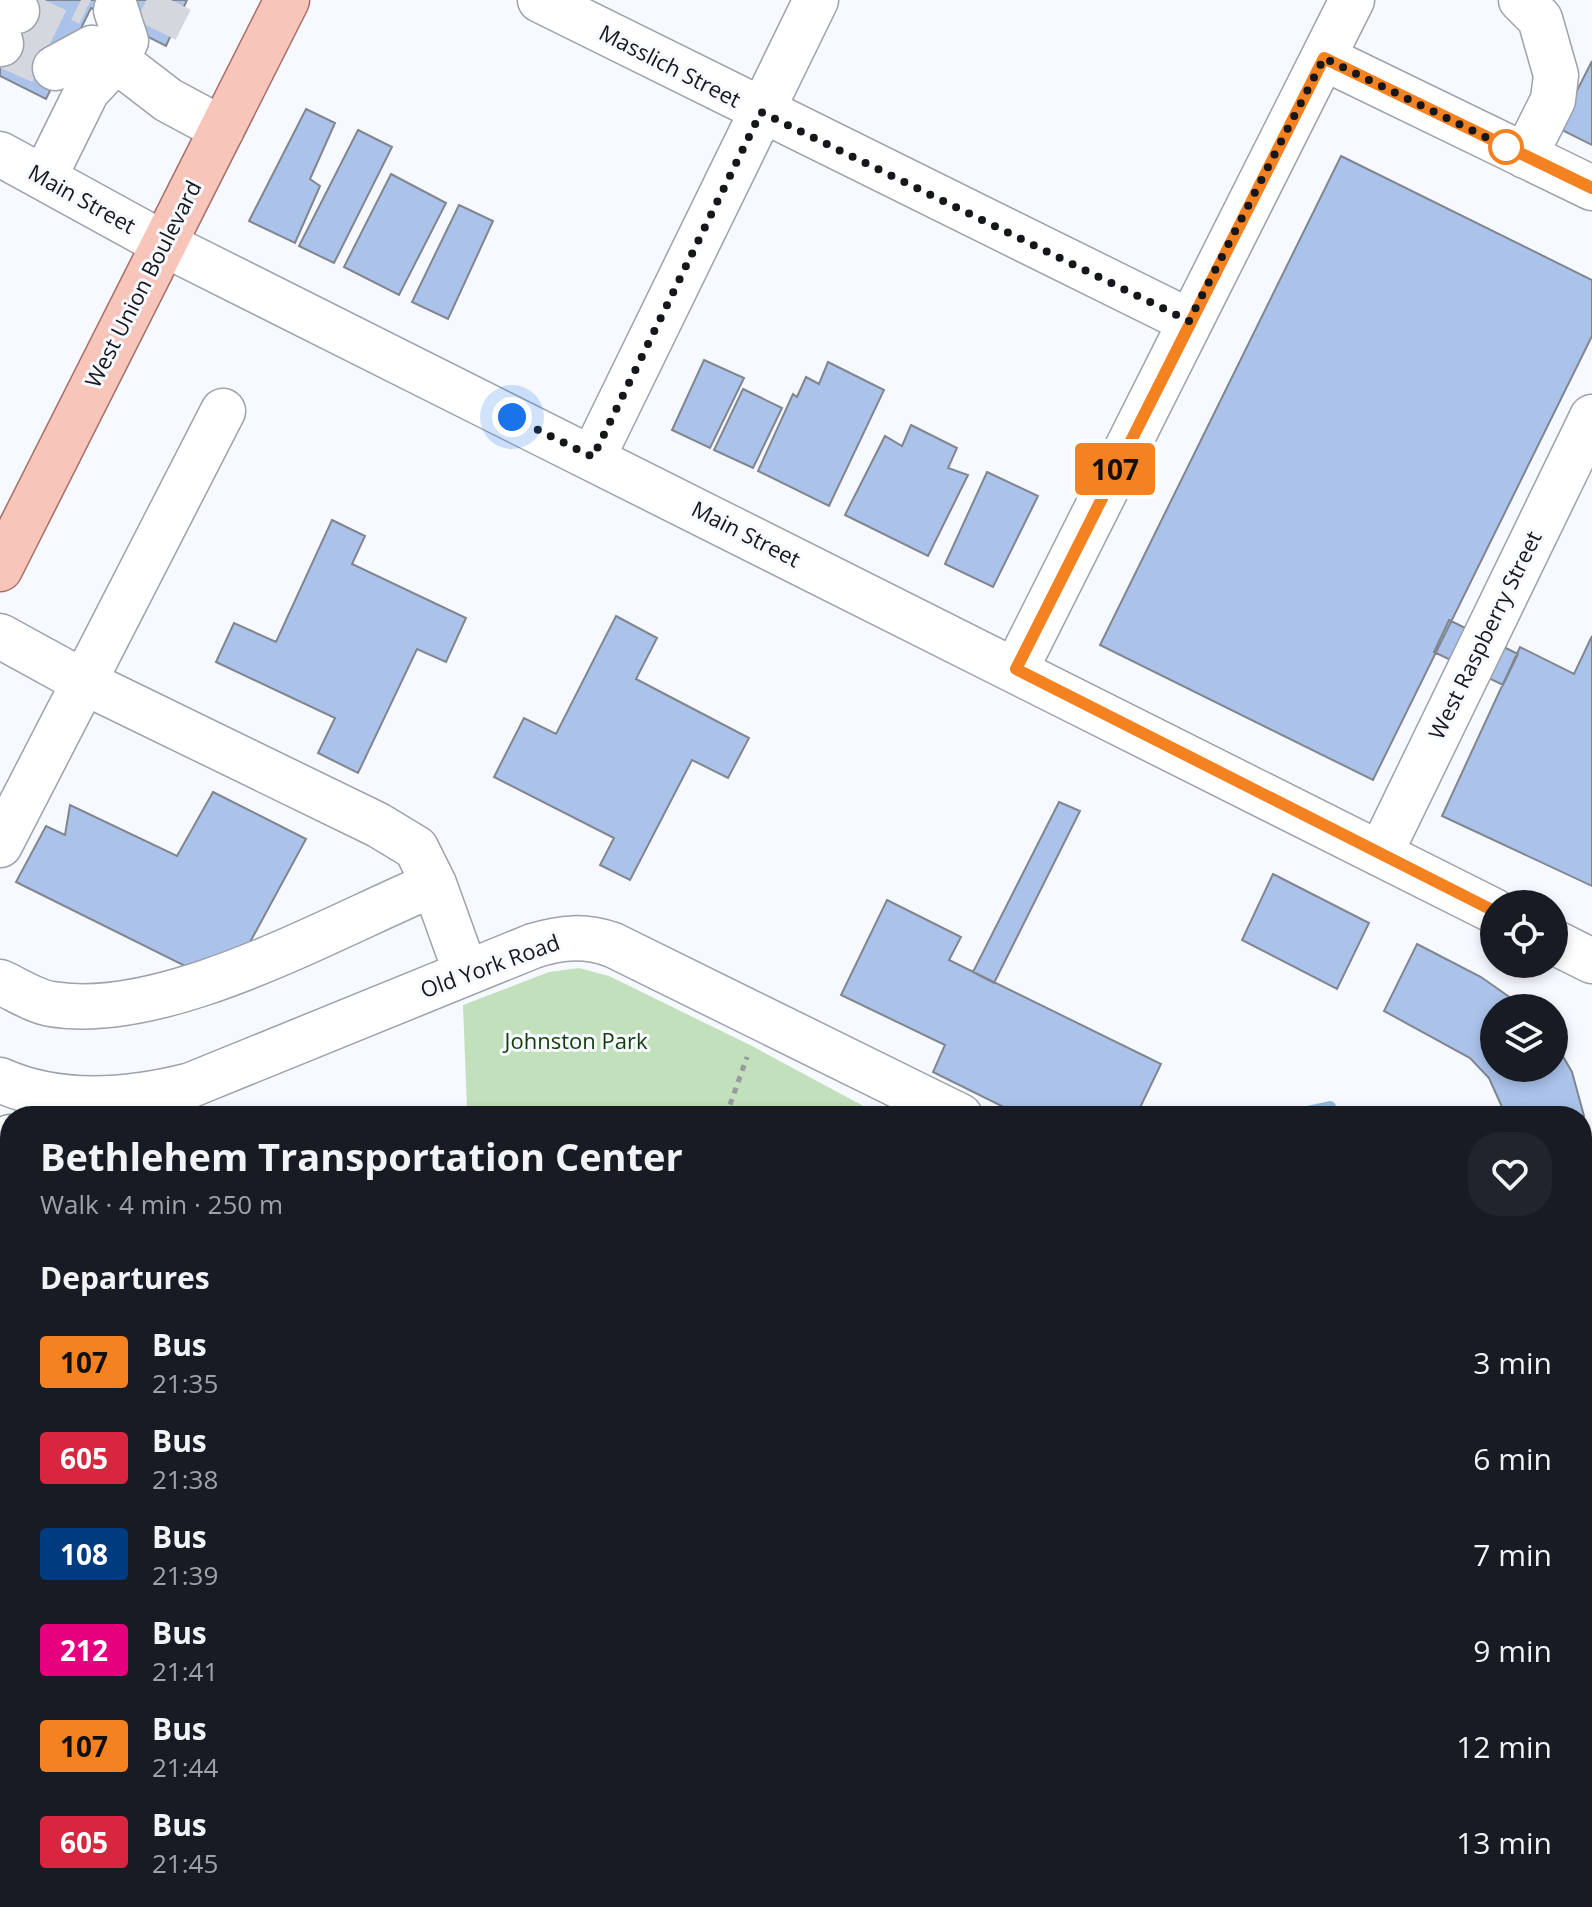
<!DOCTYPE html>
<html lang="en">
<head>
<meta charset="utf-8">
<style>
  :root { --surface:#171b24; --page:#20242c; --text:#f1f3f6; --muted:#9ea1a6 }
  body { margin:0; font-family:"Open Sans",sans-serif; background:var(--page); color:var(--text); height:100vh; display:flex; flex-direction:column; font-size:30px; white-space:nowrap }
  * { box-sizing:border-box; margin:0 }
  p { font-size:26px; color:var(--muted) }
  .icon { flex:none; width:44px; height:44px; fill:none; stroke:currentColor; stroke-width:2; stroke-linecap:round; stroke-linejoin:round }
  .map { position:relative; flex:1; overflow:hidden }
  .panel { position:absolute; left:0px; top:1106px; width:1592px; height:802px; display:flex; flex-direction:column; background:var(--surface); border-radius:32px 32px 0 0; box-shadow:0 4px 12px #0003 }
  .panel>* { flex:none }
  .badge { padding:0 16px; border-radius:6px; font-size:28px; line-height:52px }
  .buttons { position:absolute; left:1480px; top:890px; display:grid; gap:16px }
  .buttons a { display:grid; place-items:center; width:88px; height:88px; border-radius:50%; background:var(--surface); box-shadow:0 4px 12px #0003; font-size:40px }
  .you { position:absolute; width:40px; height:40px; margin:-20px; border:6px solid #fff; border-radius:50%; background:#1a73e8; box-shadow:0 0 0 12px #1a73e833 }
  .map>.badge { position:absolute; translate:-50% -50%; box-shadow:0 0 0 4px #fff }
  h2 { padding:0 40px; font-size:30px; line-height:72px }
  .round { display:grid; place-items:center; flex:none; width:84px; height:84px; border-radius:32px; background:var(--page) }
  .headline { display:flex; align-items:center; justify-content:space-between; height:136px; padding:0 40px }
  h1 { font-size:38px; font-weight:700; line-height:60px }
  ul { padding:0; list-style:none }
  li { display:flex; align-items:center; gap:24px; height:96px; padding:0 40px }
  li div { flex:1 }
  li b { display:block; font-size:30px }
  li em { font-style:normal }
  li .badge { min-width:88px; font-weight:700; text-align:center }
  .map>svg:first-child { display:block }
</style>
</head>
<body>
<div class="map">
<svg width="1592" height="1907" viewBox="0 0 1592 1907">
  <rect width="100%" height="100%" fill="#f6f9ff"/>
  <path fill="#c2e0bb" d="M579 968 609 976 752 1046 882 1116H611L467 1108 463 1005 549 972Z"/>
  <path fill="#91bbd9" d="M467 1108 600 1115 611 1116H332Z
    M10 1282V1386L0 1396V1291Z
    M1582 1871 1592 1880V1907H1475L1469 1898H1582Z"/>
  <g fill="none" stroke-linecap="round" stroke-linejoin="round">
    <path stroke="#91bbd9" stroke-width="12" d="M1289 1116 1330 1107"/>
  </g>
  <path fill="#abc2ea" stroke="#81868e" stroke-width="2" d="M27 0H187L166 46 91 8 46 99 0 76V54Z
    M1592 61V145L1558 128Z
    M306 109 335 123 310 179 320 186 295 243 249 221Z
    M358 130 392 147 334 263 299 246Z
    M1341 156 1592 280V336L1373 780 1100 645Z
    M391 174 446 203 399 295 344 267Z
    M459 205 493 221 448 319 412 302Z
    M704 360 744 378 710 448 672 430Z
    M828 362 884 390 829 506 758 471 793 394 797 397 806 377 819 384Z
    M743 389 782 408 753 468 714 450Z
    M911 425 957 448 948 468 968 475 928 556 845 515 885 436 902 446Z
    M987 472 1038 496 993 587 945 564Z
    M332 520 365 536 352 564 466 618 446 662 417 649 358 773 318 753 335 718 216 662 234 623 276 642Z
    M616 616 657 638 636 679 749 738 728 778 692 760 630 880 600 865 614 838 494 777 524 718 556 734Z
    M1449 620 1518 654 1503 685 1434 652Z
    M1592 636V886L1442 816 1520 647 1574 674Z
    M213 792 306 839 249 944 189 968 16 882 46 826 65 835 70 805 177 856Z
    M1059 802 1080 811 994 983 973 972Z
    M1273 874 1369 923 1337 989 1242 940Z
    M887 900 961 937 949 960 1161 1064 1136 1116H1022L933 1072 945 1045 841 995Z
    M1417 944 1481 977 1525 1008H1494V1068H1554V1041L1572 1072 1584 1116 1587 1159 1582 1188V1116H1506L1489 1078 1470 1058 1384 1011Z
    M1592 1491V1645L1582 1640V1511Z
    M0 1583 10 1588V1665L0 1660Z
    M129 1898H191L187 1907H129L125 1905Z
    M248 1898H286L281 1907H266Z
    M487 1898H553L549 1907H491L485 1904Z
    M558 1898H607L603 1907H553Z
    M622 1898H645L663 1907H617Z
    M678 1898H706L701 1907H673Z"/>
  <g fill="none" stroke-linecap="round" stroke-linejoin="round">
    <path stroke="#d4d7dd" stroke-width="44" stroke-dasharray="44 22" stroke-linecap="butt" d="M81 0 89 4
      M17 11 73 38
      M156 30 171 0
      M1 44 55 68"/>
    <defs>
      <path id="minor" d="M540 0 1189 321
        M1521 0 1540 19 1556 75 1553 100 1525 156
        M0 3 17 11
        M0 40 1 44
        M1324 58 1592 188
        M55 68 92 48 116 60 168 100 222 129
        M0 154 164 244 1494 911
        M44 178 87 91 116 60 126 41 116 10
        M593 457 816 0
        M0 636 84 682 223 411
        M1016 669 1352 0
        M0 845 84 682 378 825 416 848 434 884 466 973
        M1380 854 1592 417
        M1554 942 1592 961
        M0 982C16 989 34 1001 51 1004 165 1023 329 928 434 884
        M0 1080C60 1107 128 1101 191 1085L533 946C562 937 585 935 613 945L960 1116
        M0 1150 10 1137
        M1582 1431 1592 1436
        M0 1507 10 1503
        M1582 1697 1592 1704
        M387 1898 405 1907
        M1274 1898 1282 1907"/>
      <path id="major" d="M0 569 287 0
        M1582 1398 1592 1378
        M1347 1907 1351 1898"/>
    </defs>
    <use href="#minor" stroke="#9da2ab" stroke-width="47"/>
    <use href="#major" stroke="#a56f65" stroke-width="47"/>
    <path stroke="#979a9e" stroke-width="5" stroke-dasharray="6 6" stroke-linecap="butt" d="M726 1116 747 1057
      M1582 1778 1592 1786"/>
    <use href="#minor" stroke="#fff" stroke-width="44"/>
    <use href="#major" stroke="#f8c5bb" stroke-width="44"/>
    <path stroke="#474a4d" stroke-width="6" stroke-dasharray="4 8" stroke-linecap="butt" d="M0 1378 10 1376
      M1322 1898 1330 1907"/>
  </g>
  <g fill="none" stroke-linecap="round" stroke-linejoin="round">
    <defs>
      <path id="line" d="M1494 911 1016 669 1324 58 1592 188"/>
    </defs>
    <use href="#line" stroke="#fff" stroke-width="18"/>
    <use href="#line" stroke="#f58220" stroke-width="12"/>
    <path stroke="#15171a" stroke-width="8" stroke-dasharray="0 14.4" d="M512 417 593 457 761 112 1189 321 1324 58 1506 147"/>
  </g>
  <circle fill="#fff" stroke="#f58220" stroke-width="4" cx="1506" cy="147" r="16"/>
  <g text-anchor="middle" stroke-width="6" stroke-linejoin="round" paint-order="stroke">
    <g font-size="22" fill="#15171a" stroke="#f6f9ff">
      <text transform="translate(670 66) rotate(27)" y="8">Masslich Street</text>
      <text transform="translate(82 199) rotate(29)" y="8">Main Street</text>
      <text transform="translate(143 284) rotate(-63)" y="8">West Union Boulevard</text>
      <text transform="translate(746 534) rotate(27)" y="8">Main Street</text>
      <text transform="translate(1485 635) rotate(-64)" y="8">West Raspberry Street</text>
      <text transform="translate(490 966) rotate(-20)" y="8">Old York Road</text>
    </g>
    <g font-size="22" fill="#123d09" stroke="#f6f9ff">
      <text x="576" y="1049">Johnston Park</text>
    </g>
  </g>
</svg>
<div class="buttons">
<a><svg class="icon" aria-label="locate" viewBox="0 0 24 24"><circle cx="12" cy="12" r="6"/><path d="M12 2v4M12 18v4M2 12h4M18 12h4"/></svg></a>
<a><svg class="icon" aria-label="layers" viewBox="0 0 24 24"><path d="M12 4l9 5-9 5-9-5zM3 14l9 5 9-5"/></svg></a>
</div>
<div class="you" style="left:512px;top:417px"></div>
<b class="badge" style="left:1115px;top:469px;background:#f58220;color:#111">107</b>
<section class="panel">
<div class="headline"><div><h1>Bethlehem Transportation Center</h1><p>Walk · 4 min · 250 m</p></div><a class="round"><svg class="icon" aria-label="heart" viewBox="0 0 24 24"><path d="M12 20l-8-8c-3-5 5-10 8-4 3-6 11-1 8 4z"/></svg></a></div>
<h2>Departures</h2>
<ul>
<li><span class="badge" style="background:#f58220;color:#111">107</span><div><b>Bus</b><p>21:35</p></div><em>3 min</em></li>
<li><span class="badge" style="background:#d7263d;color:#fff">605</span><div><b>Bus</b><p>21:38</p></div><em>6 min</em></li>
<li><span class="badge" style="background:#003b80;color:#fff">108</span><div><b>Bus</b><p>21:39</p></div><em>7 min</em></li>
<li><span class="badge" style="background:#e6007e;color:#fff">212</span><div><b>Bus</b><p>21:41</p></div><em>9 min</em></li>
<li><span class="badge" style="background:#f58220;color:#111">107</span><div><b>Bus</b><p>21:44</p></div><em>12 min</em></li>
<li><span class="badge" style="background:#d7263d;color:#fff">605</span><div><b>Bus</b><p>21:45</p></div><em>13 min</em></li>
</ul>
</section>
</div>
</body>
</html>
